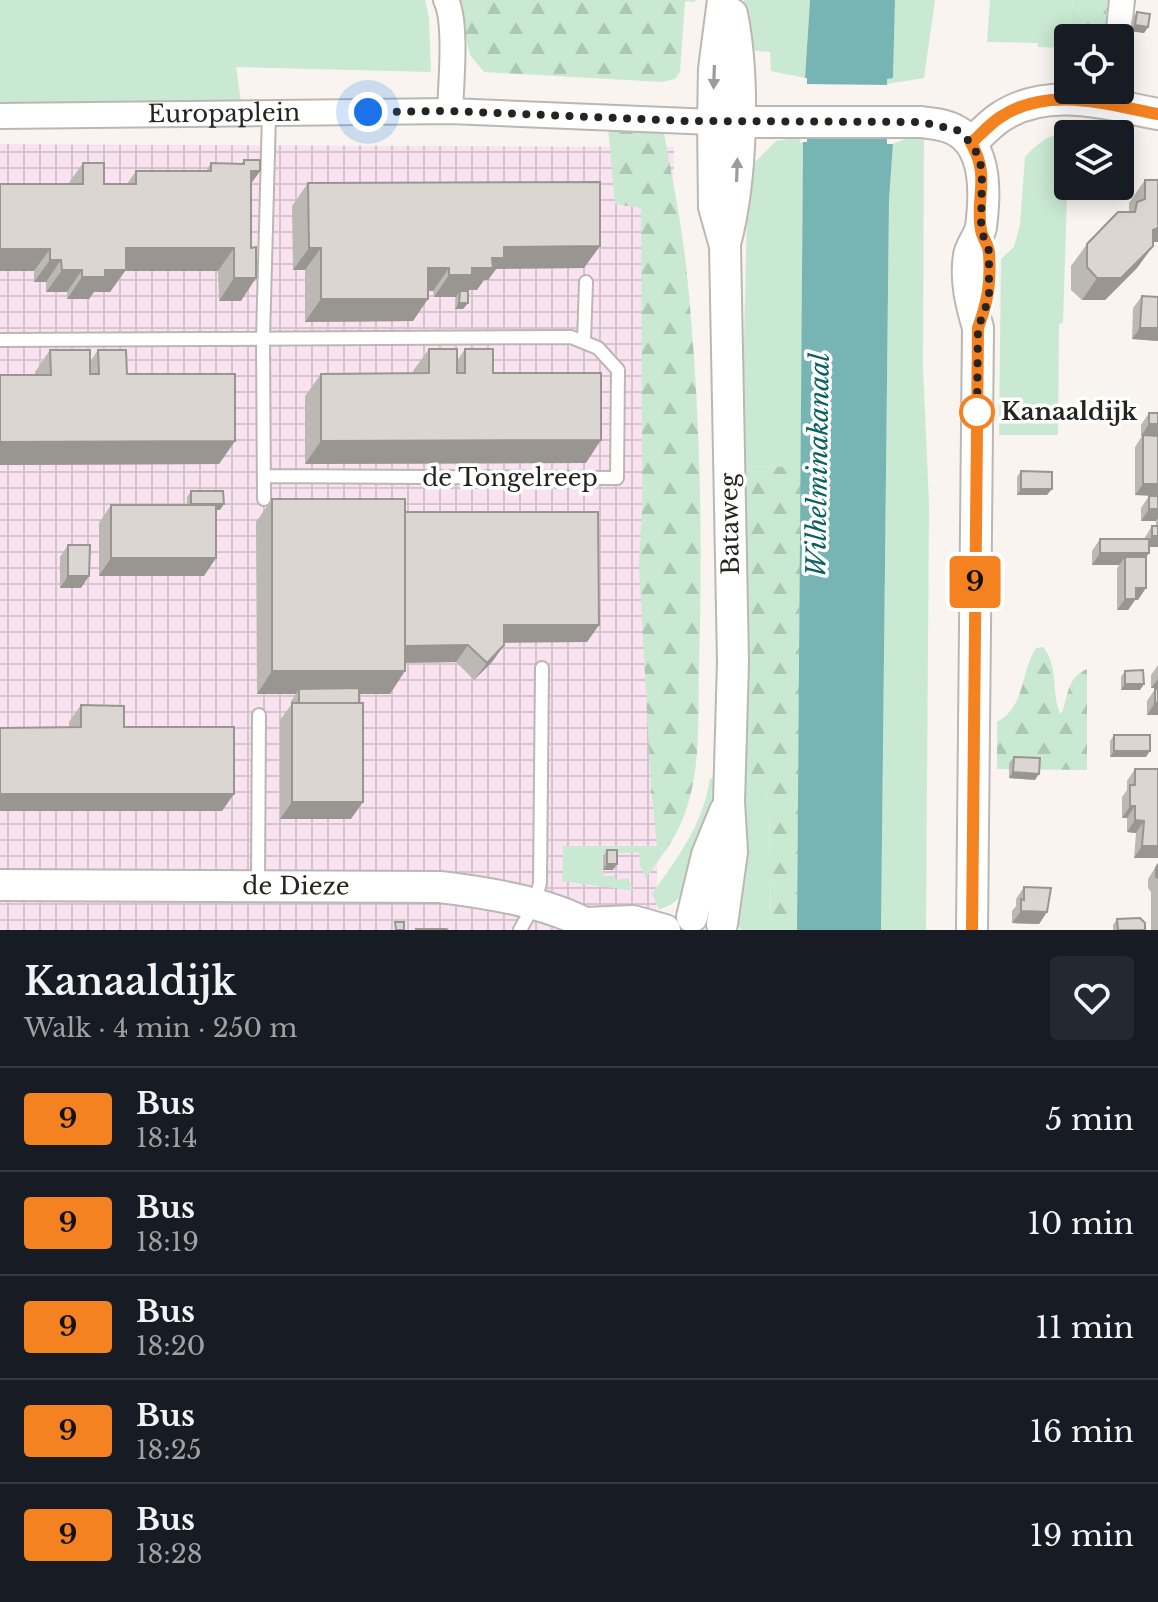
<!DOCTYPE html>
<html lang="en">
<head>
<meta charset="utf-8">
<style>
  :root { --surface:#171b24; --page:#242831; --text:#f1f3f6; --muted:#9ea1a6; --line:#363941 }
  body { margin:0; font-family:"Libre Baskerville",serif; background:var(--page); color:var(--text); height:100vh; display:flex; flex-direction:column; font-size:30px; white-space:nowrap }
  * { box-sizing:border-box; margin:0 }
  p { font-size:26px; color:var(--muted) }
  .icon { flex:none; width:44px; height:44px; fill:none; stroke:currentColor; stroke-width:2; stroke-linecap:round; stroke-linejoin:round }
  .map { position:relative; height:930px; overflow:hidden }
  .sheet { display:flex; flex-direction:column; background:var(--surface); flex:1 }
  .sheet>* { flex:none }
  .badge { padding:0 16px; border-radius:6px; font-size:28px; line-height:52px }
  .fabs { position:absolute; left:1054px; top:24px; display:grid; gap:16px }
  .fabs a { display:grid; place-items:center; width:80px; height:80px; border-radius:8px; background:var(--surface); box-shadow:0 4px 20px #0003; font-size:40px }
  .you { position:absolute; width:40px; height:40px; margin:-20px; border:6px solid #fff; border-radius:50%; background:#1a73e8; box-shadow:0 0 0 12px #1a73e833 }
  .map>.badge { position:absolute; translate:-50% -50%; box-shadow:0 0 0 4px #fff }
  .round { display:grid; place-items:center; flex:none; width:84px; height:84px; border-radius:8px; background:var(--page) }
  .headline { display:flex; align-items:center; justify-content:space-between; height:136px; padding:0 24px }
  h1 { font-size:38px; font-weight:600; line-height:60px }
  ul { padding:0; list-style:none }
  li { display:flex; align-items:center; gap:24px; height:104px; padding:0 24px; border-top:2px solid var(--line) }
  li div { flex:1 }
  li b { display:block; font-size:30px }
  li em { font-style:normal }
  li .badge { min-width:88px; font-weight:700; text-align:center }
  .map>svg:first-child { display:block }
</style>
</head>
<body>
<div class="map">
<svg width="1158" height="930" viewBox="0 0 1158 930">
  <defs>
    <pattern id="industrial-grid" width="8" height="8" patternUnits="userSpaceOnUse" patternTransform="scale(2)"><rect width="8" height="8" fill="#fae3f0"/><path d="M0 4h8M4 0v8" fill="none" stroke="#d6c3ce"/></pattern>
    <pattern id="forest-firs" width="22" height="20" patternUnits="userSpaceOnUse" patternTransform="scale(2)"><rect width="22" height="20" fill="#c9e9d2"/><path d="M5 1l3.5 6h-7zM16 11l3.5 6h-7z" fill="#acc8b4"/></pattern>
  </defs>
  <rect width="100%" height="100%" fill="#f9f4ef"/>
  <path fill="url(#industrial-grid)" d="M0 144 674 147 656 917 660 930H0Z"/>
  <path fill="#c9e9d2" d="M0 0H425L429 18 431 72 236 67 241 102H0Z
    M744 0H810L805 78 771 71 770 52 748 50Z
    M895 0H935L924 78 887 84V78H893Z
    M990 0H1073L1070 26 1062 48 1038 47V43L987 42Z
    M924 131 923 367 929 504 926 930H881L889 199 893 144Z
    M1069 132 1063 322 1059 325 1058 435H999L1001 259 1014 247 1020 225 1025 157C1037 143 1050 134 1069 132Z
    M800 137V143L803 142 801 467 741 466 748 169 776 141Z
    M746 776 765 791 769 805 771 930H741L737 923 745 839Z
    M710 778 720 780 719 787 686 892 672 904 659 910 652 894C678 857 704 823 710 778Z
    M563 846H657L665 851 646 878 640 866 639 852 602 854 603 876H615L616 880 628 878 633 890H628L562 881Z"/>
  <path fill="url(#forest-firs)" d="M457 0H695V2L685 1 680 72 675 79 662 82 484 72 470 55Z
    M1073 0H1108L1106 14 1108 38H1068V48H1062L1070 26Z
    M663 127C671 173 681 219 686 265 700 397 703 532 699 664 697 728 705 796 665 851L657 846 651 787 639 566 642 505 641 208 615 204 608 128Z
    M741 466 801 467 797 930H771L769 805 765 791 746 776V616Z
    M1043 647C1059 666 1051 692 1060 714L1063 710C1068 693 1069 676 1087 669V770L997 769V722C1026 706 1020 673 1036 648Z"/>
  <path fill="#77b4b4" d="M810 0H895L893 78 887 79V144H893L889 199 881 930H797L803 142H807V78H805Z"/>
  <path fill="#f9f4ef" d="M803 84 891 85V138L803 137Z"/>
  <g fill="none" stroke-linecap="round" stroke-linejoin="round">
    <defs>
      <path id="service" d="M0 340 571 337 598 348 618 370 617 478 264 476
        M584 342 586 282
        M264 499 263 339 269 114
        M258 885 259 715
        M520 930 534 905 540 883 542 668"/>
      <g id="minor">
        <path d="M446 0C457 22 451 84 450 111"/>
        <path d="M1118 38 1122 0"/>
        <path id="s1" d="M0 116 450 111 713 122"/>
      </g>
      <g id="tertiary">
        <path d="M713 122H921C933 124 946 124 957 131 988 149 985 196 981 227 979 237 971 245 969 255 965 280 971 304 978 328L972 930"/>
        <path d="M971 143C980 135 989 125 999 118 1047 85 1105 104 1158 114"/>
        <path d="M725 244C742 180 745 79 732 14"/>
        <path id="s2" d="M0 885 440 887C490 893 554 903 597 930"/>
        <path d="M692 917 707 855 725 811"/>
        <path d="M586 923 633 921 665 930"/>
        <path d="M722 924 732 852 729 802 733 662 725 246 714 207 713 122 714 69 723 0"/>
      </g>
    </defs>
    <use href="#service" stroke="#bcb7b3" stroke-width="16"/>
    <use href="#minor" stroke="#bcb7b3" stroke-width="28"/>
    <use href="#tertiary" stroke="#bcb7b3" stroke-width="34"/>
    <use href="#service" stroke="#fff" stroke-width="12"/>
    <use href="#minor" stroke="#fff" stroke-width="24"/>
    <use href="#tertiary" stroke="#fff" stroke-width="30"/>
  </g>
  <path fill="#bcb8b4" d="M1137 12 1148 27 1144 33 1130 31 1132 18Z
    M244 160 260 171 251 184 241 301H219L218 271H125L110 292H94L89 299H67V292H46V282H34V271H0V184H68L83 163 104 184H127L136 171H206L211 163 241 164Z
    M1158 178V242H1153V246L1137 268 1105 300H1082L1071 290V266L1087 244 1129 212V203L1145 180H1156Z
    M308 183 584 268 496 269 488 280H484L477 290H461L460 291 468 303 463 309H455L456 297H434L433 291H428L413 321 305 322V270H293L292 206Z
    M1142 296 1158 297V341L1132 339 1133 308Z
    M429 349 457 361 465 349 493 373 586 463 305 464V396L321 374 413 373V371Z
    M50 350 90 362 98 350 127 374 235 441 219 464 0 465V375H35V372Z
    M1149 413 1158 496 1135 495V447L1142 436H1141V425Z
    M1021 471 1047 495H1017V477Z
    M191 491 220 510H216L204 576H99V523L111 505H187V497Z
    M1149 496H1158V547H1149L1146 557 1138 600H1135L1128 610H1117V569L1119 565H1092V551L1100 539H1144L1152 526H1156V521H1141V508Z
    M272 499 405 512 599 625 587 642H504V645L492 662 474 680 456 662 405 663 390 694H359L351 819H280V720L291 705V701L296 694H257L256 522Z
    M68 545 81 588H60V557Z
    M1158 665V688H1151V675Z
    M1125 671 1140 690H1121V677Z
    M1155 689 1158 715H1147V701Z
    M81 705 124 727 222 811 69 727V722Z
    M1114 735 1146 757H1110V741Z
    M1014 757 1035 780 1009 778V763Z
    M1135 769H1158V858H1134L1136 833 1127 832V818H1122V797L1127 790V781Z
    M607 850 613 870H603V856Z
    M1158 863V930H1151V892L1148 888V879Z
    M1024 887 1047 912 1039 924 1012 923V911L1016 906V899Z
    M1117 919 1145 930H1113V925Z"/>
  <path fill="#999692" d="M1135 25 1148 27 1144 33 1130 31Z
    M251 171H260L244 193Z
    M1158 228V242H1152L1153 230Z
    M600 246 584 268 496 269 488 280H484L477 290H461L456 297H434L449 275 472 268 492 258 504 247Z
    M1153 246 1137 268 1105 300H1082L1097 278Z
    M126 248H234L218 271H125L110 292H94L89 299H67L82 277 105 270Z
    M309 248H321L305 270H293Z
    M0 249H50L34 271H0Z
    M50 260H61L46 282H34Z
    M428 268H449L433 291 412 290Z
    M62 270H82L67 292H46Z
    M234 278H256L241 301H219Z
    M321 299H428L413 321 305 322Z
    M459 303H468L463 309H455Z
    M1140 328H1158V341L1132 339Z
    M1149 424H1158V436H1141Z
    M601 440 586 463 305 464 321 441Z
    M235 441 219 464 0 465V442Z
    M1143 484H1158V496L1135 495Z
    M1021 489H1052L1047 495H1017Z
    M191 504H224L220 510H187Z
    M1149 509H1158V518L1156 521H1141Z
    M1152 536H1158V547H1144Z
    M1100 553H1149L1141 565 1125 557 1119 565H1092Z
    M111 558H216L204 576H99Z
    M68 576H89L81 588H60Z
    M1136 588H1146L1138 600H1135L1128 610H1117L1125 599Z
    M504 625H599L587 642 492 643Z
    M468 645 456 662 390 663 402 646Z
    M504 645 492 662 474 680 487 663Z
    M272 671H405L390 694H299V689L296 694H257Z
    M1158 679V688H1151Z
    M1125 684H1144L1140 690H1121Z
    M1155 703H1158V715H1147Z
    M1114 751H1150L1146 757H1110Z
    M1013 772 1039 774 1035 780 1009 778Z
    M0 794H234L222 811H0Z
    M292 802H363L351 819H280Z
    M1130 806H1135L1127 818H1122Z
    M1135 820 1144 821 1136 833 1127 832Z
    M1142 846H1158V858H1134Z
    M607 864H617L613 870H603Z
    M1021 911 1047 912 1039 924 1012 923Z"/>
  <path fill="#dbd6d1" stroke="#999692" stroke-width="2" d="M1137 12 1150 14 1148 27 1135 25Z
    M244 160H260V171H251V248L256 247V278H234V248H126V270H105V277H82V270H62L61 260H50V249H0V184H83V163H104V184H136V171H211V163L244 164Z
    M1145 180H1158V228L1153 230V246L1121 278H1097L1087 267V244L1118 212H1135L1137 202 1145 199Z
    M600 182V246L504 247V258H492L493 268H472V275H449V268H428V299H321V248H309L308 183Z
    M460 291H468V303H459Z
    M1142 296 1158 297V328H1140Z
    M429 349H457V373H465V349H493V373H601V440L321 441V374L429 373Z
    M50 350H90V374H99L98 350H126L127 374H235V441L0 442V375H51Z
    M1149 413H1158V424H1149Z
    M1143 435 1158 436V484H1143Z
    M1021 471 1052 472V489H1021Z
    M191 491H223L224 504H191Z
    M1149 496H1158V509H1149Z
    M272 499H405V671H272Z
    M111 505H216V558H111Z
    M405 512H598L599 625H504V645L487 663 468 645 405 646Z
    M1152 526H1158V536H1152Z
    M1100 539H1149V553H1100Z
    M68 545H90L89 576H68Z
    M1125 557H1146V588H1136V599H1125Z
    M1143 670 1144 684H1125V671Z
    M359 688V703H299V689Z
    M1155 689H1158V703H1155Z
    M292 703H363V802H292Z
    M81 705 124 706V727H234V794H0V728L81 727Z
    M1114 735H1150V751H1114Z
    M1014 757 1040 758 1039 774 1013 772Z
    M1135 769H1158V846H1142L1144 821 1135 820V806H1130V785H1135Z
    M607 850H617V864H607Z
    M1158 864V878L1156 877V868Z
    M1024 887 1051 888 1047 912 1021 911V899L1024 900Z
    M1140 918 1145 923V930H1118L1117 919Z
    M395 922H404V930H396Z
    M416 929H446L448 930H416Z"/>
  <defs><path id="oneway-solid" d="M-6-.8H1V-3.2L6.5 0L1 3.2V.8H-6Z" transform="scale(2)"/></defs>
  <g fill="#9d9c9c">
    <use href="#oneway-solid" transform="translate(714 77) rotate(92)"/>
    <use href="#oneway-solid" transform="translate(737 170) rotate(-88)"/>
  </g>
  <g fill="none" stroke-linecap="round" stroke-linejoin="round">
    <defs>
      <path id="line" d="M972 930 978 328C988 300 991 283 989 253 989 245 982 238 981 230 975 197 991 177 971 143 980 135 989 125 999 118 1047 85 1105 104 1158 114"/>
    </defs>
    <use href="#line" stroke="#fff" stroke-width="18"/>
    <use href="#line" stroke="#f58220" stroke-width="12"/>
    <path stroke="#262422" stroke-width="8" stroke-dasharray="0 14.4" d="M368 112 450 111 687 121 921 122 957 130 971 143 979 157 982 172 981 230 989 251V298L978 328 977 412"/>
  </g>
  <circle fill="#fff" stroke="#f58220" stroke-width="4" cx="977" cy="412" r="16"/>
  <g text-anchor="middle" stroke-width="7" stroke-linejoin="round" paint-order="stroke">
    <g font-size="24" fill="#262422" stroke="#fff">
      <text dy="8" stroke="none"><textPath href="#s1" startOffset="224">Europaplein</textPath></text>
      <text x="510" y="486">de Tongelreep</text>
      <text transform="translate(730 524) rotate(-91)" y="8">Bataweg</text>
      <text dy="8" stroke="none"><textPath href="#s2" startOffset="296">de Dieze</textPath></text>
    </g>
    <g font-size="24" font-weight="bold" fill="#262422" stroke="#fff" text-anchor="start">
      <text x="1001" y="420">Kanaaldijk</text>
    </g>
    <g font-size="26" font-style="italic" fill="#096263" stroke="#fff">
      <text transform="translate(818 465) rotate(-89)" y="9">Wilhelminakanaal</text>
    </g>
  </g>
</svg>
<div class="fabs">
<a><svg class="icon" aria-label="locate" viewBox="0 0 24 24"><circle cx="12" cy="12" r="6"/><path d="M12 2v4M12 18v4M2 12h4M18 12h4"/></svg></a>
<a><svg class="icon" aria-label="layers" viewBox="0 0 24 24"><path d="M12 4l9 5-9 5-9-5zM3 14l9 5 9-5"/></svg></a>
</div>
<div class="you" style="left:368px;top:112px"></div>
<b class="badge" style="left:975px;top:582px;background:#f58220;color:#111">9</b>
</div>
<section class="sheet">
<div class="headline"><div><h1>Kanaaldijk</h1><p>Walk · 4 min · 250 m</p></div><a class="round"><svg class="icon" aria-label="heart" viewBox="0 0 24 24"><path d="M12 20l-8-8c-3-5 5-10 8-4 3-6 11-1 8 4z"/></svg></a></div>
<ul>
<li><span class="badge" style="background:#f58220;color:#111">9</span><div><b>Bus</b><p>18:14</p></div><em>5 min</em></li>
<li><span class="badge" style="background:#f58220;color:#111">9</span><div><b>Bus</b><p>18:19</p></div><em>10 min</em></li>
<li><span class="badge" style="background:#f58220;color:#111">9</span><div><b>Bus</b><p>18:20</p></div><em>11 min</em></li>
<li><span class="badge" style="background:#f58220;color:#111">9</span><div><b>Bus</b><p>18:25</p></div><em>16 min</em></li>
<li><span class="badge" style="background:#f58220;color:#111">9</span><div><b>Bus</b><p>18:28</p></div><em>19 min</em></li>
</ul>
</section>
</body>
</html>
